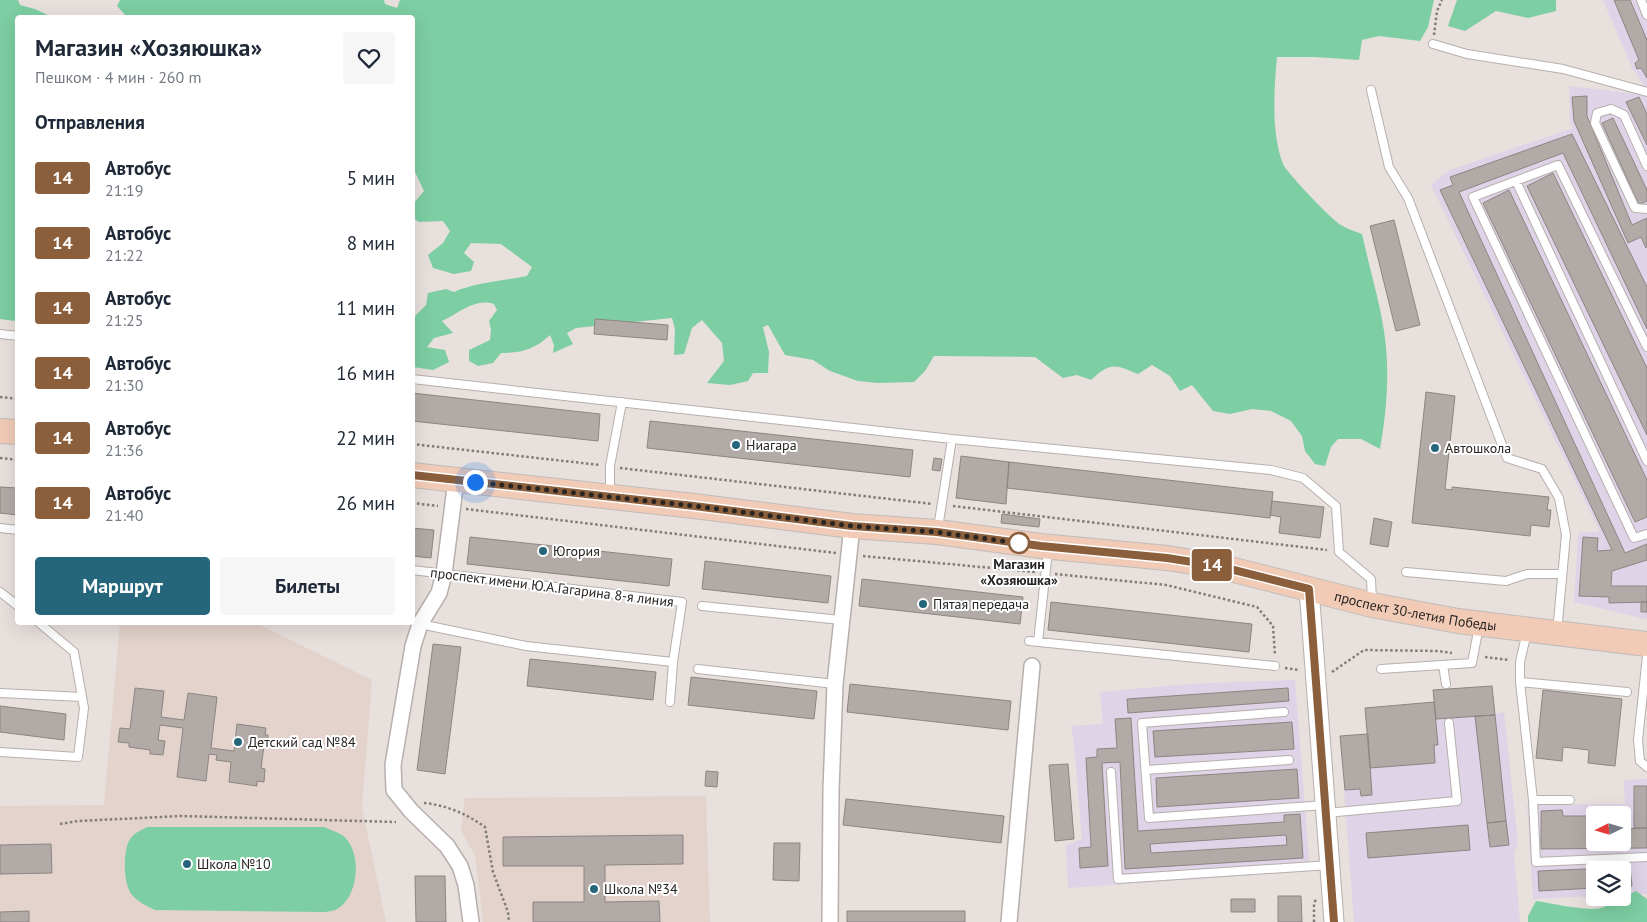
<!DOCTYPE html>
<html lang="ru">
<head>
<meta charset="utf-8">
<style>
  :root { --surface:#fff; --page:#f6f6f7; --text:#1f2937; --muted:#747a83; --accent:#25667a }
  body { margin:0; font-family:"PT Sans",sans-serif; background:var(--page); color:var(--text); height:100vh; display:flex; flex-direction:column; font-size:19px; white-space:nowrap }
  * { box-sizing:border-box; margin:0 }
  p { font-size:16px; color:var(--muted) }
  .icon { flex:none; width:28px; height:28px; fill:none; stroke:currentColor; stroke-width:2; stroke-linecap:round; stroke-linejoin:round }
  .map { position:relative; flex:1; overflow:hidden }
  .details { position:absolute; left:15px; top:15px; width:400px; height:610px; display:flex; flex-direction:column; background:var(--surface); border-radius:5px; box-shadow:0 5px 20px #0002 }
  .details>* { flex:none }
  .badge { padding:0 10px; border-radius:4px; font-size:18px; line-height:32px }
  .needle { width:32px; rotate:265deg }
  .buttons { position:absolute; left:1586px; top:806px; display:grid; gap:10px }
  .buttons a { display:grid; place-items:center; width:45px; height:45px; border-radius:5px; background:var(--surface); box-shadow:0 5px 20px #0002; font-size:25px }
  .you { position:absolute; width:25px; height:25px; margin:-12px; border:4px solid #fff; border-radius:50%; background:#1a73e8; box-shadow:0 0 0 8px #1a73e833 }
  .map>.badge { position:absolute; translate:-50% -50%; box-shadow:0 0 0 2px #fff }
  h2 { padding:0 20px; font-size:19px; line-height:45px }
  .round { display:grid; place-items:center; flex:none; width:52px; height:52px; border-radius:5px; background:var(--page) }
  .headline { display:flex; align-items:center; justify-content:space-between; height:85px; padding:0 20px }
  h1 { font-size:24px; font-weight:800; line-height:38px }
  .button { display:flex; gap:10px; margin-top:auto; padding:10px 20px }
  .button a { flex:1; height:58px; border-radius:5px; background:var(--accent); color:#fff; font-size:20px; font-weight:800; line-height:58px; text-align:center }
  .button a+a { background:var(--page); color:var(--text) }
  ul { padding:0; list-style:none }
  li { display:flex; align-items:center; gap:15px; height:65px; padding:0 20px }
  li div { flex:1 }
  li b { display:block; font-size:19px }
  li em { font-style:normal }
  li .badge { min-width:55px; font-weight:700; text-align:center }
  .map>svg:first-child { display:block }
</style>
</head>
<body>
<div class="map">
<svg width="1647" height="922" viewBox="0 0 1647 922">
  <rect width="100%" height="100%" fill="#e8e0dc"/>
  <path fill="#ded3e7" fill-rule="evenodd" d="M1603 0H1647V90L1632 68Z
    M1569 86 1647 95V619L1641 618 1574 602 1578 537 1580 532H1600L1431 185 1450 170 1573 128 1570 122Z
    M1295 680 1310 871 1068 888 1066 845 1082 839 1074 743 1071 726 1103 724 1100 692 1189 684Z
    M1492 686 1495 714 1504 712 1518 843 1514 854 1520 922H1354L1340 736 1367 734 1434 703 1433 690Z
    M1647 779V894L1623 895 1622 870H1595V896L1533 899 1527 805 1625 804 1624 780ZM1595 815H1622V842H1595Z"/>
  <path fill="#e3d3cc" d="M120 623H256L372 680 362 807 386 922H0V806L104 805Z
    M706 796 710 922H483L475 855 461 831 465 798Z"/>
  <path fill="#7dcea2" d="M0 0H18L20 5 35 9 52 17 18 18V320L15 321 0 319Z
    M120 0H384L385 4 397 8 400 0H1434L1428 27 1420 41 1379 36 1362 40 1359 60 1315 57H1277C1274 90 1271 133 1283 164 1287 173 1332 220 1341 225 1347 229 1355 231 1362 234 1369 266 1379 299 1384 331 1390 370 1387 410 1380 449L1361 439H1338L1331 447 1325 466 1315 464 1305 451 1302 436 1291 421 1271 411 1252 409 1230 414 1213 411 1192 385 1180 391 1170 376 1152 365 1138 374C1115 364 1110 362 1091 380L1077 375 1063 378 1035 357 934 356 925 371 914 382 878 383 858 381 830 371 813 360 785 355 768 325 763 327 769 352 768 373H753L748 381 730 385 707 383 724 361 722 343 702 320 692 328 684 354 674 355 675 329 672 318 576 328 567 333 573 344 553 353 554 345 550 335C535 349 522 353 501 353L493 363 478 366 469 361V350L490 340 491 329 489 321 497 310 494 304C474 298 460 313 442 321L453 333 434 338 427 347 445 350 449 362 433 370 413 367V316L414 317 426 305 428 293 446 289 454 292C476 282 503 281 527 276L532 267 501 244 471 243 464 253 474 262 471 271 454 274 433 268 428 255 443 243 450 231 443 221 419 222 413 218V204L424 191 415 172 413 171 412 18H128L117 6Z
    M1457 0H1556V11L1528 18 1496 11 1465 31 1448 26Z
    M147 827H324C329 829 337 832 342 835 363 850 359 897 337 909 334 911 329 911 325 912L155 910C147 906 138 902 132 895 123 885 123 852 129 841 133 833 140 831 147 827Z
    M1636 891 1647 899V922H1528V916L1536 901C1552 903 1591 913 1604 907 1615 903 1626 896 1636 891Z"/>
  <path fill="#b2aaa7" stroke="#8c8582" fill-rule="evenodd" d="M1614 0H1630L1647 40V78L1641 68 1637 69 1635 63 1639 60Z
    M1587 96V116L1632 225 1647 218V247L1646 248 1641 237 1628 243 1574 121 1572 97Z
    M1639 97 1647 114V145L1626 102Z
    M1613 118 1647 190V201L1639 205 1602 123Z
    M1572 134 1647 287V329L1563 153 1459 192 1625 553 1647 544V560L1612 571 1611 586H1647V602L1609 603V597L1579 596 1583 537 1598 538 1597 551 1612 550 1440 190 1453 185 1450 177Z
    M1553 173 1647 368V435L1527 186Z
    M1509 190 1647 480V517L1635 522 1483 203Z
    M1394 220 1420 325 1396 331 1370 226Z
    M595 319 668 325 667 340 594 334Z
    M1426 392 1455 396 1445 489 1452 490V487L1549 497 1547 510H1551L1549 527 1531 525 1530 536 1412 523Z
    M412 393 600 414 598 441 412 421Z
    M650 421 913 450 910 477 647 448Z
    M961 456 1009 462 1006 504 956 498Z
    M934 458 942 459 940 471 932 470Z
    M1009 462 1273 492 1270 518 1007 488Z
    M0 487 18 488V515L0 513Z
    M1272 501 1324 507 1320 538 1279 533 1281 517 1270 515Z
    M1002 514 1040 519 1039 527 1001 523Z
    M1374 518 1392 522 1388 547 1370 544Z
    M412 528 434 530 431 558 412 556Z
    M470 537 672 559 669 586 467 564Z
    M705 561 831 576 828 603 702 589Z
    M862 579 1023 597 1020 624 859 606Z
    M1051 602 1252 624 1249 652 1048 630Z
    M1641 602H1647V612H1641Z
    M433 644 461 647 445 774 417 770Z
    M530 659 656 672 653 700 527 686Z
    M691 677 817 691 814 719 688 705Z
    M850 684 1011 701 1008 730 847 712Z
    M1492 686 1495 715 1436 719 1433 690Z
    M135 688 164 691 161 717 184 720 188 693 217 697 211 748 234 751 237 724 266 728 265 735H268L267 746H264L261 768 265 769 264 782 257 781V786L229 782 231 762 216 760 217 755 209 754 206 781 177 777 183 728 160 725 158 740 165 741 163 755 150 754V750L129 747V743L118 742 120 728 130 729Z
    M1288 688 1289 701 1128 713 1127 699Z
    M1543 690 1622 699 1615 766 1588 763 1589 750 1563 747 1562 761 1536 758Z
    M1434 702 1438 745H1434L1435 763 1370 768 1365 708Z
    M0 706 66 714 64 740 0 732Z
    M1495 715 1506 821 1487 823 1475 716Z
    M1131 718 1138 831 1284 822V815L1300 814 1303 858 1125 869 1120 762 1102 763 1108 866 1080 868 1079 848 1091 847 1086 758 1097 757V749L1117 748 1115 719ZM1286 835 1287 845 1151 853 1150 844Z
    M1292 722 1294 749 1155 757 1153 731Z
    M1368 734 1372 795 1361 796 1360 789 1345 790 1340 736Z
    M1068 764 1074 839 1055 841 1049 765Z
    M1297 769 1299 798 1157 807 1156 778Z
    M706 771 718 772 717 787 705 786Z
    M1634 786H1647V828H1634Z
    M846 799 1004 816 1001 843 843 825Z
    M1562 810 1563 816H1595V842H1622V829L1647 828V848L1541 849V811Z
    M1506 821 1509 845 1490 847 1487 823Z
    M1468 825 1470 850 1368 858 1366 833Z
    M683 835V864L605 865V902L659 901 660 922H533V902H584V866H503V837Z
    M774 843H800L799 881 773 880Z
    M51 844 52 873 0 874V845Z
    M1630 867 1632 886 1622 887V870H1595V888L1539 891 1538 871Z
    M415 876H445L446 922H416Z
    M1278 896H1301L1302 922H1278Z
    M1231 899H1255V912H1231Z
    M29 911V922H0V912Z
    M847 911H965V922H847Z"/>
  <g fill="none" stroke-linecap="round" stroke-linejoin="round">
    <defs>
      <path id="service" d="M1641 0 1647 15
        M1433 44 1467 54 1563 69 1647 92
        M1371 90 1389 167 1408 198 1507 458 1542 469 1559 498 1566 535 1557 632
        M1647 166 1624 115 1611 109 1597 113 1595 123 1635 208 1647 209
        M1516 181 1647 461
        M0 334 18 336
        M1647 347 1558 165 1473 197 1634 538 1647 534
        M412 379 952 439 1271 470 1303 478 1336 506 1339 552 1371 579 1372 602
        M610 494V466L622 402
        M0 528 18 530
        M938 528 952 439
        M412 570 682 602 673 662 670 702
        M1406 572 1506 581 1527 574H1562
        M0 592 18 606
        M702 606 841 620
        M420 624 526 646 673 662
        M1527 632 1520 662V682L1533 800 1536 862 1647 857
        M1029 641 1275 666
        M1038 642 1048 550
        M1647 656 1638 740 1640 761 1647 767
        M1443 665 1446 684
        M698 669 835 684
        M1381 669 1472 663 1479 626
        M1520 682 1627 692
        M0 693 82 697
        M1284 712 1142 723 1149 818 1325 805
        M0 752 78 757 84 708 74 652 38 622
        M1146 770 1289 760
        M1111 772 1118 879 1330 865
        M1533 800H1570
        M1326 813 1457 801 1449 723"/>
      <path id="minor" d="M456 480 444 574 439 593 420 624 413 646 393 765 394 790 411 811 447 846 460 866 466 885 471 922
        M830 922 831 790 835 684 852 526
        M1009 922 1032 666"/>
      <path id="tertiary" d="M1309 589 1334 922"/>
      <g id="primary">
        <path d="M0 431 18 432"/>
        <path id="s1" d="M412 475 694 506 852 526 937 532 1041 546 1167 558 1218 566 1372 605 1458 621 1647 644"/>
      </g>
    </defs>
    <use href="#service" stroke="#b7afac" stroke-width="10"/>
    <use href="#minor" stroke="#b7afac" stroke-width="18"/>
    <use href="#tertiary" stroke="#b7afac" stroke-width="21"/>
    <use href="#primary" stroke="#bebdbd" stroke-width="26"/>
    <path stroke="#817b79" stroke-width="2.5" stroke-dasharray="2.5 2.5" stroke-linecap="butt" d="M1434 35 1437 11 1442 0
      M0 397 18 399
      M412 444 600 465
      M0 458 18 460
      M620 468 933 504
      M412 503 438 506
      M953 506 1327 550
      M466 509 836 553
      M863 556 1035 572
      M1055 574 1166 585 1257 607 1273 626 1275 655
      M1485 657 1509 660
      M1285 668 1299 670
      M1332 672 1364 650 1438 651 1452 653
      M424 803C446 805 467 814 485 827L493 872 508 912 509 922
      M60 824 78 821 182 816 396 822
      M1314 922V904L1316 899"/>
    <use href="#service" stroke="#fff" stroke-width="8"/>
    <use href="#minor" stroke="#fff" stroke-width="15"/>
    <use href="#tertiary" stroke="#fff" stroke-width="19"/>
    <use href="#primary" stroke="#f2cbb7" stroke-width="24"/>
  </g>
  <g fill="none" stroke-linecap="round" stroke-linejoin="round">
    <defs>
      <path id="line" d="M412 475 694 506 852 526 937 532 1041 546 1167 558 1218 566 1309 589 1334 922"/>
    </defs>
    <use href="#line" stroke="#fff" stroke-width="11"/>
    <use href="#line" stroke="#8b5e3c" stroke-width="8"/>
    <path stroke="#272422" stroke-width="5" stroke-dasharray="0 9" d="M475 482 694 506 852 526 937 532 1024 544 1019 543"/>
  </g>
  <g fill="#25667a" stroke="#fff" stroke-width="2">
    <circle cx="736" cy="445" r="5"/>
    <circle cx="1435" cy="448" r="5"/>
    <circle cx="543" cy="551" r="5"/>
    <circle cx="923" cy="604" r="5"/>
    <circle cx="238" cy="742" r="5"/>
    <circle cx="187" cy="864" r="5"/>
    <circle cx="594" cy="889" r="5"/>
  </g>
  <circle fill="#fff" stroke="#8b5e3c" stroke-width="2.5" cx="1019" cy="543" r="10"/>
  <g text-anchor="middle" stroke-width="4" stroke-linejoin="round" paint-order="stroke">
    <g font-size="14" fill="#272422" stroke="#fff" text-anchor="start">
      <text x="746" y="450">Ниагара</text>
      <text x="1445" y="453">Автошкола</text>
      <text x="553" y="556">Югория</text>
      <text x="933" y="609">Пятая передача</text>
      <text x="248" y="747">Детский сад №84</text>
      <text x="197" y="869">Школа №10</text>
      <text x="604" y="894">Школа №34</text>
    </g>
    <g font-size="14" font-weight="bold" fill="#272422" stroke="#fff">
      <text x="1019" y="569">Магазин<tspan x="1019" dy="16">«Хозяюшка»</tspan></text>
    </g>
    <g font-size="14" fill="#272422" stroke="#fff">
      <text transform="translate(552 587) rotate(7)" y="5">проспект имени Ю.А.Гагарина 8-я линия</text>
      <text dy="5" stroke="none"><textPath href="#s1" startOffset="1014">проспект 30-летия Победы</textPath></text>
    </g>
  </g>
</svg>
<div class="buttons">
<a><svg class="needle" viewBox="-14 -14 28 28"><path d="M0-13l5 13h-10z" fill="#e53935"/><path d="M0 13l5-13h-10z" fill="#747a83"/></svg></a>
<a><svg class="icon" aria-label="layers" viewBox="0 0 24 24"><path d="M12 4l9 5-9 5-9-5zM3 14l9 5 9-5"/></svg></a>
</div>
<div class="you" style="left:475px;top:482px"></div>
<b class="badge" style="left:1212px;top:565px;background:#8b5e3c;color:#fff">14</b>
<section class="details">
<div class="headline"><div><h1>Магазин «Хозяюшка»</h1><p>Пешком · 4 мин · 260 m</p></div><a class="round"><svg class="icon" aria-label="heart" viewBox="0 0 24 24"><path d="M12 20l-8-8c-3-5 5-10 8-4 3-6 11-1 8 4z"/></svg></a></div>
<h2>Отправления</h2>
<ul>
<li><span class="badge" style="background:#8b5e3c;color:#fff">14</span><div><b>Автобус</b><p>21:19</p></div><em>5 мин</em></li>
<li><span class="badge" style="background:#8b5e3c;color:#fff">14</span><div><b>Автобус</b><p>21:22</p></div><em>8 мин</em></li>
<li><span class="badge" style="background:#8b5e3c;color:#fff">14</span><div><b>Автобус</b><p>21:25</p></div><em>11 мин</em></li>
<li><span class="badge" style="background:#8b5e3c;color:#fff">14</span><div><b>Автобус</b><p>21:30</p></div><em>16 мин</em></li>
<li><span class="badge" style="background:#8b5e3c;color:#fff">14</span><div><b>Автобус</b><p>21:36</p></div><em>22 мин</em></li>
<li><span class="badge" style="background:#8b5e3c;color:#fff">14</span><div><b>Автобус</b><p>21:40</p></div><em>26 мин</em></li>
</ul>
<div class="button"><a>Маршрут</a><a>Билеты</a></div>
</section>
</div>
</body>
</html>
